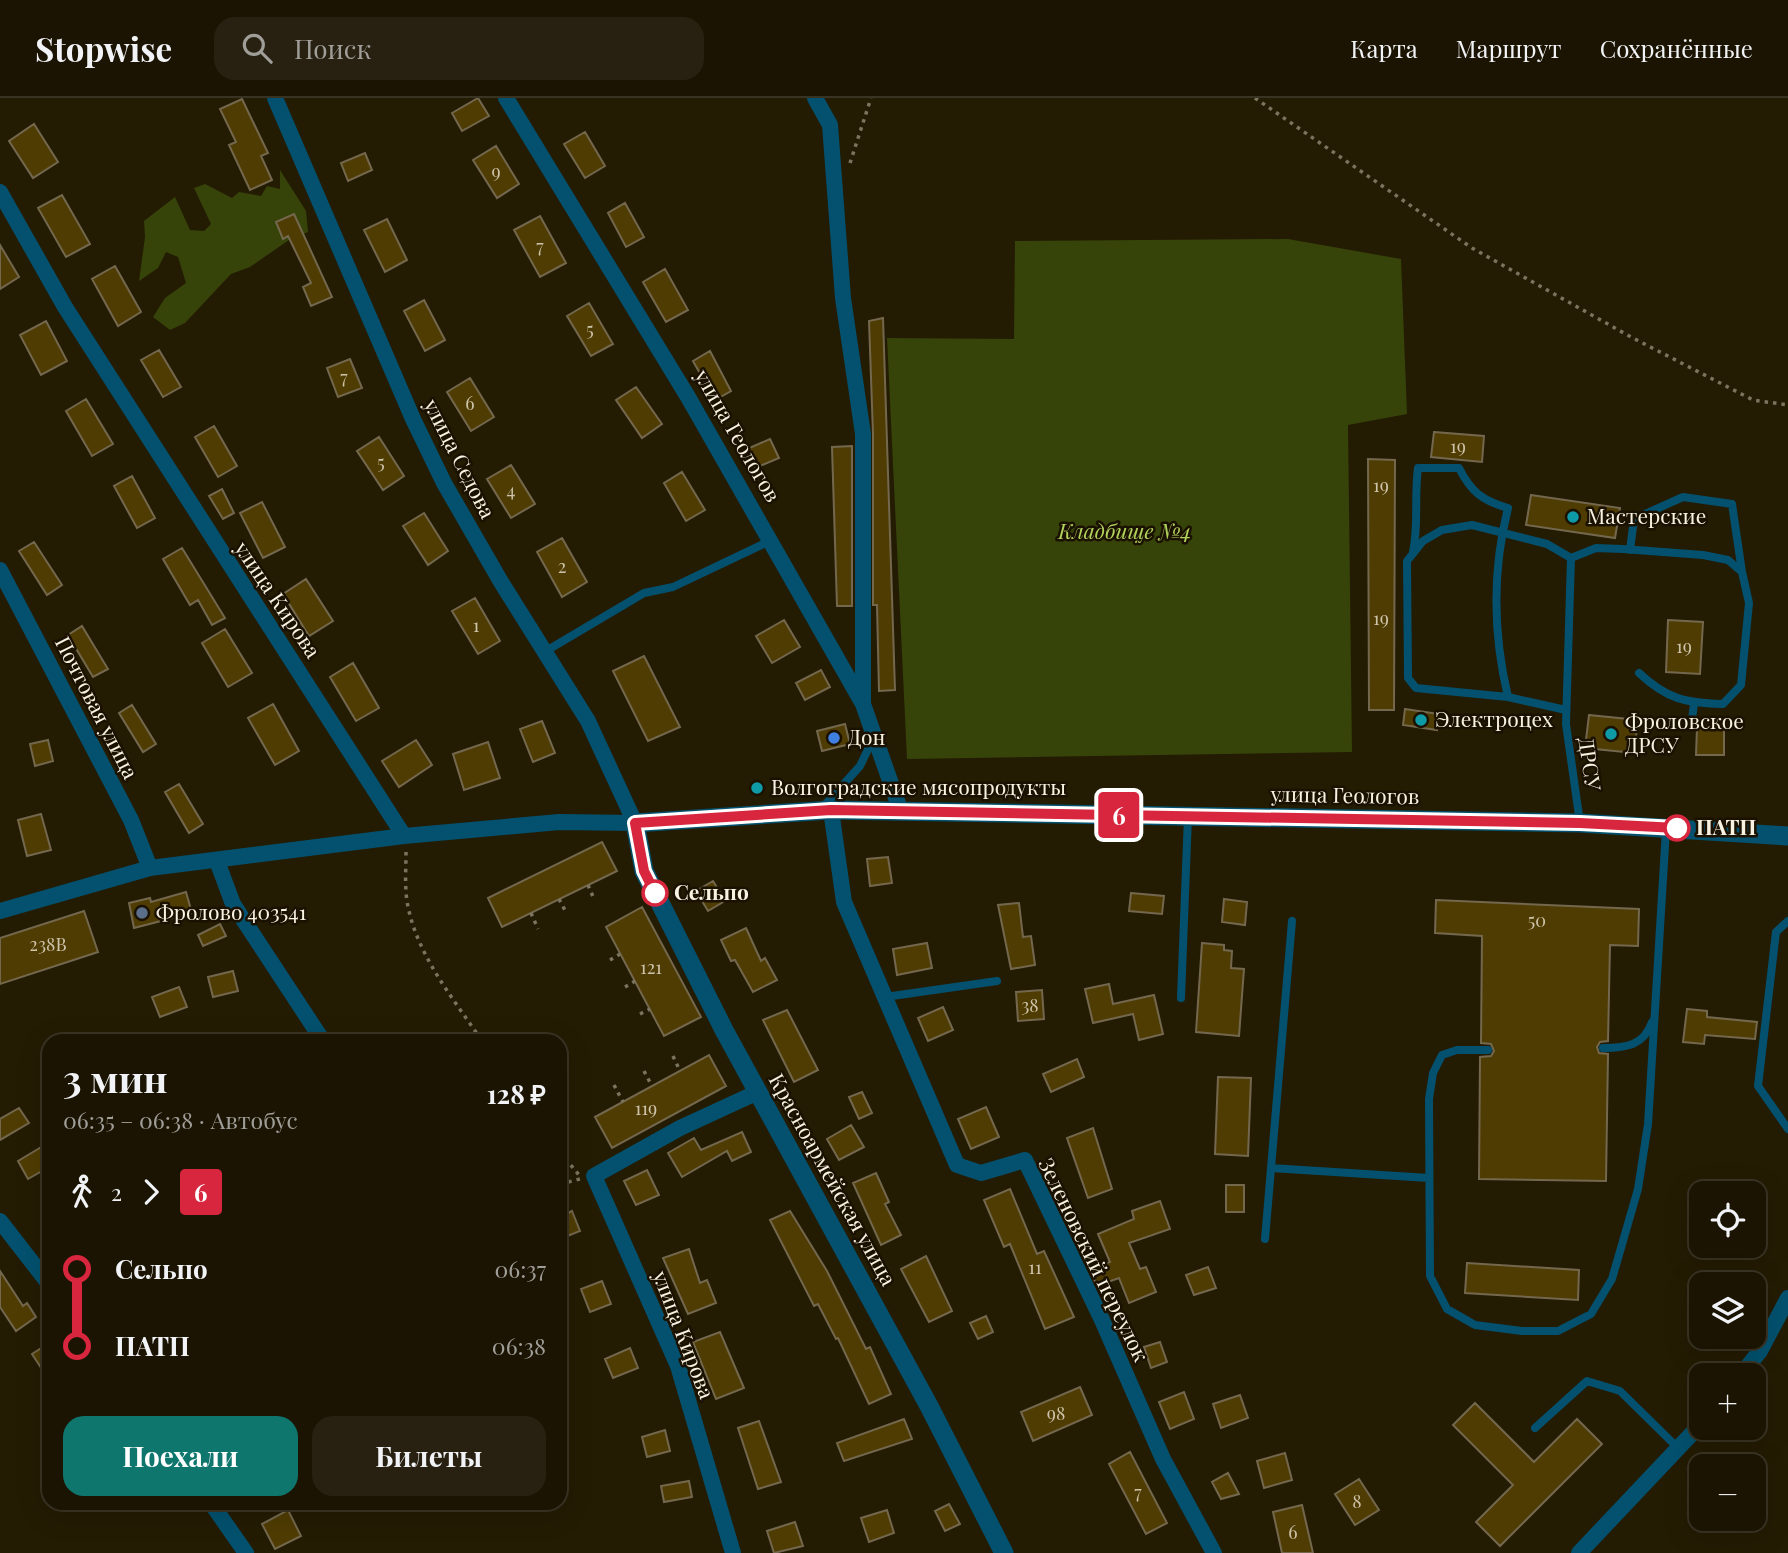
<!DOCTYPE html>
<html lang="ru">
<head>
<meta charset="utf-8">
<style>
  :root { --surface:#1b1402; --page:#282111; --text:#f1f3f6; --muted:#a09e99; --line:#393324; --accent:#0f766e }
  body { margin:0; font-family:"Playfair Display",serif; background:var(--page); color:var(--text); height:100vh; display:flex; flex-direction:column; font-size:26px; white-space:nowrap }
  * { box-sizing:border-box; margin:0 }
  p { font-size:23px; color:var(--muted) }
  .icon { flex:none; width:38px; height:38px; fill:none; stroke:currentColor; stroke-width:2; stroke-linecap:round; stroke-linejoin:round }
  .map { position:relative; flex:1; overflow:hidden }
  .sheet { position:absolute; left:42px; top:936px; width:525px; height:476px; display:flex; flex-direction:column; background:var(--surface); border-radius:21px; box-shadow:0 7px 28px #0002,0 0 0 2px var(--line) }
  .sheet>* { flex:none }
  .badge { padding:0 14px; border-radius:5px; font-size:24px; line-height:46px }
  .tools { position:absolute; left:1689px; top:1083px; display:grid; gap:14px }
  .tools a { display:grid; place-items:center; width:77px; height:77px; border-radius:14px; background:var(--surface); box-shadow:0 7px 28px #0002,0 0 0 2px var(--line); font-size:35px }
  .map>.badge { position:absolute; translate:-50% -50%; box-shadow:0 0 0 4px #fff }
  .legs { display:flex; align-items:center; gap:10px; height:77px; padding:0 21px; font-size:23px }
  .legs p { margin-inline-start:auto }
  .summary { display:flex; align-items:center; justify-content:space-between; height:119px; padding:0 21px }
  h1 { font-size:38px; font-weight:700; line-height:52px }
  .primary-button { display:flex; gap:14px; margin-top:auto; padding:14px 21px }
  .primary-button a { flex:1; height:80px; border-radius:21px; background:var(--accent); color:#fff; font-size:28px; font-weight:700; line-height:80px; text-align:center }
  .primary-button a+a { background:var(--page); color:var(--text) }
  ul { padding:0 21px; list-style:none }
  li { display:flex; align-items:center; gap:24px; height:77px; font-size:26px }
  li i { display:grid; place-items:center; width:10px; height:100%; margin:0 9px; background:currentColor }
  li i::after { content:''; width:18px; height:18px; margin:-9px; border:5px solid; border-radius:50%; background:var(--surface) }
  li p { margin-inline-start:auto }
  li:first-child i { background:linear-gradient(#0000 50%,currentColor 0) }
  li:last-child i { background:linear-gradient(currentColor 50%,#0000 0) }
  header { display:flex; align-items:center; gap:42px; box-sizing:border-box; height:98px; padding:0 35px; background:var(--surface); border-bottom:2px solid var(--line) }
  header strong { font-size:33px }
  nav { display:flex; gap:38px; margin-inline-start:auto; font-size:24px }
  .search { width:490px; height:63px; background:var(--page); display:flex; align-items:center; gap:18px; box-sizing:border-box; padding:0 24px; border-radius:21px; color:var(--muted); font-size:26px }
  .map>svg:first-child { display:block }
</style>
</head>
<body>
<header>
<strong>Stopwise</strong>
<div class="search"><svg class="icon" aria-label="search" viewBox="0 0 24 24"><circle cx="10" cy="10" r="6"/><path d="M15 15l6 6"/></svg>Поиск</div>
<nav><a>Карта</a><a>Маршрут</a><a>Сохранённые</a></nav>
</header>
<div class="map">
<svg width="1788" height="1455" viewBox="0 0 1788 1455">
  <rect width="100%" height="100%" fill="#241b03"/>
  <path fill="#36440a" d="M280 72 306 113 308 134 289 142 250 169 231 176 185 225 170 232 153 219 165 200 186 185 178 159 166 154 158 170 139 183 145 139 144 123 175 99 190 132 204 133 211 126 194 90 205 86 232 100 239 94 261 98 267 88 280 91Z
    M1288 141 1401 161 1407 316 1348 327 1352 654 907 661 887 240 1014 241 1015 143Z"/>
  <path fill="#4f3c03" stroke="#73684e" stroke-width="2" d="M478 0 489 18 462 33 452 15Z
    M242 1 268 55 261 58 272 82 250 92 229 47 236 44 220 11Z
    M34 26 58 64 33 80 9 43Z
    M585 34 605 68 585 80 564 46Z
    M496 48 519 86 497 100 473 62Z
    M365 55 372 72 348 83 341 65Z
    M62 97 90 146 66 159 38 110Z
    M625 105 644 139 626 149 608 115Z
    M294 116 332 199 311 208 303 189 311 185 288 138 283 141 276 124Z
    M540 118 566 165 540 179 514 132Z
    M387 121 407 162 385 174 364 132Z
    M0 147 19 179 0 191Z
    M115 168 141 214 118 228 92 181Z
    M665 171 688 212 666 224 643 184Z
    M424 202 445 242 425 253 404 213Z
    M589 205 613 246 591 258 567 218Z
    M883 220 895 592 879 593 877 507H873V336L869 223Z
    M46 223 67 263 41 277 20 237Z
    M159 252 181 289 163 299 141 262Z
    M710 253 731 293 715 302 693 263Z
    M350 261 362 290 338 299 327 270Z
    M470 280 494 319 471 333 447 294Z
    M636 289 662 326 642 340 616 302Z
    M86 301 113 346 92 358 66 313Z
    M214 328 237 368 218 379 195 339Z
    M1434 334 1484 338 1482 364 1431 359Z
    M379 339 404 378 383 392 357 353Z
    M770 341 779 360 755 370 747 351Z
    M852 348V508H837L832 349Z
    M1368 361 1395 362 1394 612H1369Z
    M511 367 535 406 511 420 487 381Z
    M682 374 705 412 686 423 664 385Z
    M132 378 155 420 137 430 114 388Z
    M222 391 234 415 223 421 209 398Z
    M1531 397 1620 410 1615 440 1526 427Z
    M262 404 285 449 263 460 240 415Z
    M424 415 448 453 428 467 403 428Z
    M562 440 587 484 562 499 537 454Z
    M34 444 62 487 47 497 19 453Z
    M182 450 225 520 212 527 198 502 190 507 163 461Z
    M306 481 333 523 309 538 283 496Z
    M475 500 500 543 478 556 452 513Z
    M784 522 800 549 772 565 756 538Z
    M1668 522 1703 524 1700 576 1666 574Z
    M82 528 108 571 93 579 68 537Z
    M225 531 252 575 228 589 202 545Z
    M644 558 680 629 648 643 613 573Z
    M353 565 379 610 356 623 330 579Z
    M821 572 830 589 805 602 796 585Z
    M273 606 299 653 275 667 248 620Z
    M132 607 156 646 143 654 119 615Z
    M1405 611 1439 616 1437 632 1403 627Z
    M1589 617 1638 622 1634 655 1585 650Z
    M542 623 555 655 533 664 520 631Z
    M845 626 850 646 822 653 817 633Z
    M1697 630 1724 631V657H1696Z
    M48 642 53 663 35 668 30 646Z
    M416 642 432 667 399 689 382 663Z
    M488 644 500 680 464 692 453 656Z
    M179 686 203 726 189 735 165 694Z
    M41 716 51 752 27 758 18 722Z
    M602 744 617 773 502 829 488 800Z
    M888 759 892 785 870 788 867 761Z
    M713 783 725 803 708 813 696 793Z
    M186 794 192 815 134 830 129 805 150 800 151 804Z
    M1131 795 1164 798 1162 816 1129 813Z
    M1224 801 1247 804 1245 827 1222 824Z
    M1436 802 1639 811 1638 848 1610 847 1608 943 1600 944 1597 949 1599 955 1608 956 1606 1083 1479 1081 1480 959 1491 958 1494 953 1491 946 1481 945 1482 838 1435 835Z
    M1019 805 1023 839 1031 838 1035 867 1011 871 998 807Z
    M642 809 701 919 664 938 606 829Z
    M84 813 98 854 0 886V840Z
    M220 826 226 838 203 848 198 837Z
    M746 830 761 863 765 860 777 882 753 894 735 862 731 863 721 842Z
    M927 845 932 870 897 877 893 851Z
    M1202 845 1224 847V852L1232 853 1231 870 1244 871 1239 938 1196 934Z
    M233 873 238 893 213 899 208 879Z
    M1109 886 1113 906 1154 897 1163 936 1139 942 1133 916 1093 925 1085 891Z
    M179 889 187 909 160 919 152 899Z
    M1042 892 1044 921 1018 923 1016 894Z
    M943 909 953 932 928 943 918 920Z
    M1687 911 1707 913V919L1757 924 1755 941 1705 937 1704 946 1683 944Z
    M787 912 818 972 794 984 763 922Z
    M709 957 726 988 612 1050 595 1019Z
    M1077 961 1084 979 1051 994 1043 976Z
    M1218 979 1251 980 1248 1058 1215 1056Z
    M862 994 872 1015 859 1021 849 999Z
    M986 1009 999 1039 971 1051 958 1021Z
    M19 1010 29 1025 0 1042V1021Z
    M851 1027 864 1049 839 1062 827 1041Z
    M1093 1030 1112 1091 1088 1100 1067 1040Z
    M742 1034 751 1054 732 1063 727 1053 682 1079 668 1055 694 1040 701 1052Z
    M43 1048 49 1057V1069L28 1081 18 1063Z
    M647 1072 659 1097 636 1107 624 1083Z
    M876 1075 889 1104 885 1106 901 1137 881 1147 853 1085Z
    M1226 1087H1244V1114H1226Z
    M1010 1091 1037 1156 1044 1153 1074 1219 1045 1231 1010 1146 1004 1149 984 1102Z
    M1160 1103 1170 1131 1129 1145 1140 1171 1146 1169 1156 1194 1129 1205 1119 1180 1097 1188 1094 1181 1090 1171 1110 1164 1098 1136 1134 1121 1132 1113Z
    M572 1113 580 1133 560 1141V1119Z
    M790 1113 827 1173 866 1251 870 1249 891 1296 869 1306 838 1240 836 1241 818 1206 814 1208 770 1122Z
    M689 1151 700 1185 707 1182 716 1205 688 1216 663 1160Z
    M926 1158 952 1213 929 1224 901 1171Z
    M1467 1165 1579 1172 1578 1202 1465 1195Z
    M1208 1169 1216 1190 1194 1197 1186 1177Z
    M0 1173 23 1208 27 1205 36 1219 16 1233 0 1209Z
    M602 1183 611 1206 590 1214 581 1191Z
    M986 1218 993 1234 978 1241 970 1225Z
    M720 1234 744 1290 716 1301 693 1244Z
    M1160 1244 1167 1264 1151 1270 1144 1249Z
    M49 1245V1282L32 1256Z
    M630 1250 638 1270 613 1280 605 1261Z
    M1080 1289 1092 1317 1033 1343 1021 1314Z
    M1184 1294 1194 1321 1170 1331 1159 1304Z
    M1240 1297 1248 1320 1221 1330 1213 1306Z
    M1475 1305 1534 1364 1577 1321 1602 1346 1500 1448 1476 1424 1513 1387 1453 1327Z
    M904 1321 912 1341 844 1363 837 1345Z
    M759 1323 781 1384 758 1391 738 1330Z
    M665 1332 670 1353 647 1359 642 1339Z
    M1130 1354 1167 1425 1146 1436 1109 1366Z
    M1285 1355 1292 1382 1264 1390 1257 1363Z
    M1228 1375 1239 1396 1221 1401 1212 1384Z
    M1359 1381 1379 1412 1355 1427 1335 1396Z
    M689 1383 692 1399 664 1404 661 1388Z
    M949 1406 960 1426 945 1433 935 1413Z
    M1302 1407 1313 1455H1282L1273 1414Z
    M288 1412 301 1438 275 1451 262 1426Z
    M887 1412 894 1435 869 1444 861 1420Z
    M795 1424 803 1448 774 1455 767 1433Z"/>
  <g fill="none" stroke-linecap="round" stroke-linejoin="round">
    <path stroke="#7b745f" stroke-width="3.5" stroke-dasharray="3.5 5" stroke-linecap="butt" d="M1255 0 1472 150 1631 239 1753 302 1788 307
      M850 65 871 0
      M406 754C406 773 404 794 409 813 420 861 455 903 482 943
      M588 787 594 801
      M559 801 567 816
      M531 815 538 831
      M610 862 620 856
      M625 889 635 883
      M640 916 650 911
      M673 958 680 973
      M644 973 652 988
      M614 987 623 1004
      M560 1054 579 1077
      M560 1086 580 1081"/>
    <path stroke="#03516e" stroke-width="8" d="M1630 452 1634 421 1683 399 1732 406 1742 474
      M1413 454C1419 426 1414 399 1418 370H1459C1471 394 1483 403 1508 410 1492 473 1493 536 1508 599
      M1571 460 1596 450 1623 451 1703 457 1728 462 1742 474 1749 505 1741 587 1723 606C1685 605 1667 601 1639 575
      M546 553 644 495 673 489 772 442
      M1566 612 1508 599 1416 590 1408 580 1407 463 1423 443 1442 432 1472 427 1547 446 1571 460 1566 626 1580 725
      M1691 629 1694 606
      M823 709 860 668 873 641
      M1788 823 1776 834 1758 988 1788 1031
      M885 899 997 883
      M1181 900 1188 718
      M1603 950C1627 950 1644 947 1652 924
      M1488 952H1457L1442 957 1433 975 1429 1001 1430 1178 1447 1211 1475 1227 1522 1233H1558L1591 1216 1612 1181 1638 1091 1648 1026 1666 732
      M1271 1070 1429 1080
      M1265 1141 1292 823
      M1535 1330 1587 1283 1620 1293 1678 1350"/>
    <path stroke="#03516e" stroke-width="16" d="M506 0 688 299 863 606 901 714
      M815 0 830 27 843 200 863 336V604
      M0 94 65 209 404 738
      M0 472 131 722 150 770
      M831 712 844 804 957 1067 981 1075 1025 1062 1102 1222 1163 1361 1214 1455
      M217 763 233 806 323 943
      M0 813 150 770 404 738 559 724 635 725 588 623 501 484 444 385 413 321 275 0
      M0 1123 49 1186
      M1740 1278 1760 1253 1788 1200
      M211 1405 246 1455
      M733 1455 678 1268 594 1078 680 1030 758 994
      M1579 1455 1701 1326"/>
    <path stroke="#03516e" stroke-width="19" d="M1004 1455 929 1308 724 932 644 773 635 725 831 712 1580 725 1788 738"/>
  </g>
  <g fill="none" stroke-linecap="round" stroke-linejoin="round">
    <defs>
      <path id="line-1" d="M655 795 644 773 635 725 831 712 1580 725 1677 730"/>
    </defs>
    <use href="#line-1" stroke="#fff" stroke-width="16"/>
    <use href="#line-1" stroke="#d7263d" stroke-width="10"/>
  </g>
  <g fill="#0f9aa8" stroke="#1b1100" stroke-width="2.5">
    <circle cx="1573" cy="419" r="7"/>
    <circle cx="1421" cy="622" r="7"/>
    <circle cx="1611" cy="636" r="7"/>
    <circle cx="757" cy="690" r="7"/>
  </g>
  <circle fill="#3f7fe0" stroke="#1b1100" stroke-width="2.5" cx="834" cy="640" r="7"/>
  <g fill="#fff" stroke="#d7263d" stroke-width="3.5">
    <circle cx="1677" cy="730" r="12"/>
    <circle cx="655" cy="795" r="12"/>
  </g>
  <circle fill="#5c6f8a" stroke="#1b1100" stroke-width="2.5" cx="142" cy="815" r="7"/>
  <g text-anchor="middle" stroke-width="5" stroke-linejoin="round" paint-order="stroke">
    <g font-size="18" fill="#cec4ab">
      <text x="496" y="80">9</text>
      <text x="540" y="155">7</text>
      <text x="590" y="238">5</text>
      <text x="344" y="286">7</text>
      <text x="470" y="312">6</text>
      <text x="1458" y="355">19</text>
      <text x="381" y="371">5</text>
      <text x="1381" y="394">19</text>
      <text x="511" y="399">4</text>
      <text x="562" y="475">2</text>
      <text x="1381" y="527">19</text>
      <text x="476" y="534">1</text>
      <text x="1684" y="555">19</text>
      <text x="1537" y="829">50</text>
      <text x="48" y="853">238В</text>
      <text x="651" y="876">121</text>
      <text x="1030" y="914">38</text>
      <text x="646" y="1017">119</text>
      <text x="1035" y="1176">11</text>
      <text x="1056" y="1322">98</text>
      <text x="1138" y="1401">7</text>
      <text x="1357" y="1410">8</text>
      <text x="1293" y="1441">6</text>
    </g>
    <g font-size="21" fill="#f8f2e3" stroke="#1b1100">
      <text transform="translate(737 338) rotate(60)" y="7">улица Геологов</text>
      <text transform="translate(459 361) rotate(63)" y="7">улица Седова</text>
      <text transform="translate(277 502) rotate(56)" y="7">улица Кирова</text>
      <text transform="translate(96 610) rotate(63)" y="7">Почтовая улица</text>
      <text transform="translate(1589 666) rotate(82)" y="7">ДРСУ</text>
      <text transform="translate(1345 698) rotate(1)" y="7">улица Геологов</text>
      <text transform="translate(832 1082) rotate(61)" y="7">Красноармейская улица</text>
      <text transform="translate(1093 1162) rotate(64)" y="7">Зеленовский переулок</text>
      <text transform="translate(683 1237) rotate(69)" y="7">улица Кирова</text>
    </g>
    <g font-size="21" fill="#f8f2e3" stroke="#1b1100" text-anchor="start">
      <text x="1587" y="426">Мастерские</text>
      <text x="1435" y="629">Электроцех</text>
      <text x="1625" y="631">Фроловское<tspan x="1625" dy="24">ДРСУ</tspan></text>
      <text x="848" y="647">Дон</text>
      <text x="771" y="697">Волгоградские мясопродукты</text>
      <text x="156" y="822">Фролово 403541</text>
    </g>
    <g font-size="21" font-style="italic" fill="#b3d45c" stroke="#1b1100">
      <text x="1125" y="441">Кладбище №4</text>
    </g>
    <g font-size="21" font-weight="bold" fill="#f8f2e3" stroke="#1b1100" text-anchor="start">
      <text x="1696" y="737">ПАТП</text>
      <text x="674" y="802">Сельпо</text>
    </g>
  </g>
</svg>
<div class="tools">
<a><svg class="icon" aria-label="locate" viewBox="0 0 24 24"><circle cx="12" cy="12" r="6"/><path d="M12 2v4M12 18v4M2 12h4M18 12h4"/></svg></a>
<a><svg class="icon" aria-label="layers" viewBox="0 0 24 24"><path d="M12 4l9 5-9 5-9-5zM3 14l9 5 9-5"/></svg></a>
<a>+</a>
<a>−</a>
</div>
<b class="badge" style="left:1119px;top:717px;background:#d7263d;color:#fff">6</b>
<section class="sheet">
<div class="summary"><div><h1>3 мин</h1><p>06:35 – 06:38 · Автобус</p></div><b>128 ₽</b></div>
<div class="legs"><svg class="icon" aria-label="walk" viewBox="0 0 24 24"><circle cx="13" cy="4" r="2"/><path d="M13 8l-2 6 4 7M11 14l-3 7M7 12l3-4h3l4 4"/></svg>2<svg class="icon" aria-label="forward" viewBox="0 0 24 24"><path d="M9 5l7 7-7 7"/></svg><b class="badge" style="background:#d7263d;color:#fff">6</b></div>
<ul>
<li><i style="color:#d7263d"></i><b>Сельпо</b><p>06:37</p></li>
<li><i style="color:#d7263d"></i><b>ПАТП</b><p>06:38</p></li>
</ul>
<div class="primary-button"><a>Поехали</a><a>Билеты</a></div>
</section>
</div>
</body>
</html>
